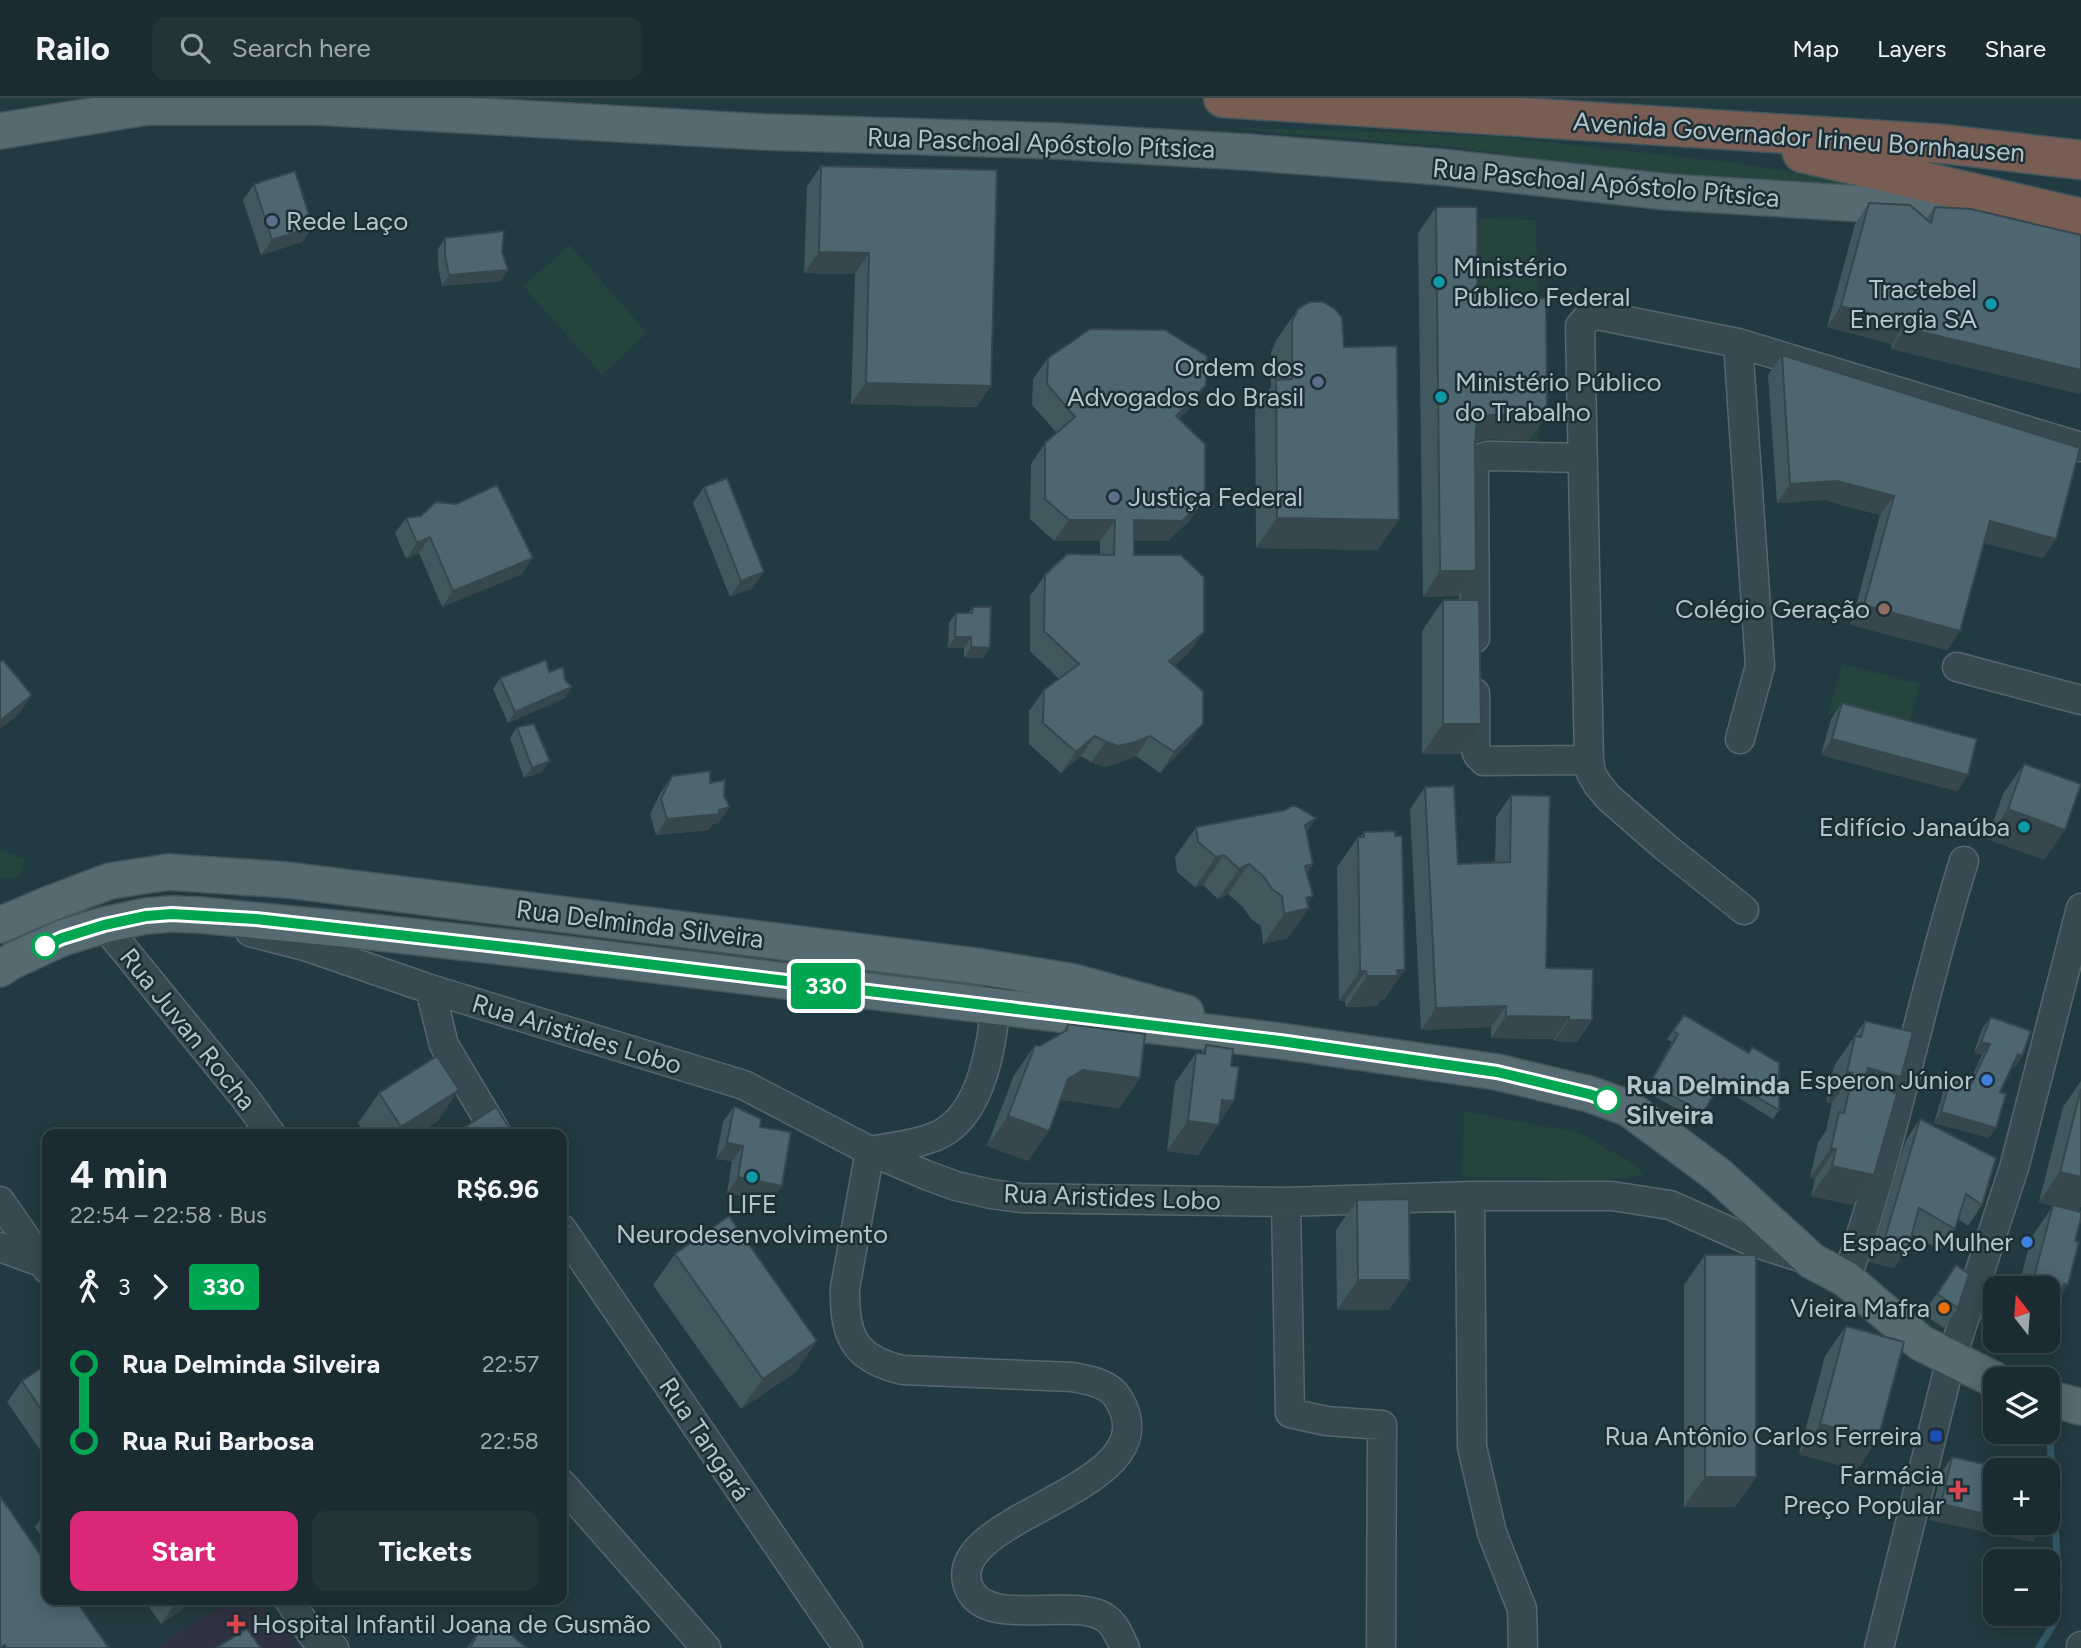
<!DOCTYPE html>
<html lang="en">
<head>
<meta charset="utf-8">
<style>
  :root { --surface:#1a2c31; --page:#233439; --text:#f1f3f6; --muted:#9fa7ab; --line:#38484d; --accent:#db2777 }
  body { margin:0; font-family:Figtree,sans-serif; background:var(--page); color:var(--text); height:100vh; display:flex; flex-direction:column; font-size:26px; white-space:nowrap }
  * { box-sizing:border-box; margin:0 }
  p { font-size:23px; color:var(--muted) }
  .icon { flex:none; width:38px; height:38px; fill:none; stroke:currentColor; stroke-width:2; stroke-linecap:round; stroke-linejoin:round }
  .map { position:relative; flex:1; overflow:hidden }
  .drawer { position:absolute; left:42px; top:1031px; width:525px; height:476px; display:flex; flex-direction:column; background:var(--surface); border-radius:14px; box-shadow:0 4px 18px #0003,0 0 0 2px var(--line) }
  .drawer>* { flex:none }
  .badge { padding:0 14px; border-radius:5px; font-size:24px; line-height:46px }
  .needle { width:46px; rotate:343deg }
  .tools { position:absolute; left:1983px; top:1178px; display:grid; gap:14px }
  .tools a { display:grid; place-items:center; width:77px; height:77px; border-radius:14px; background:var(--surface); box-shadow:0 4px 18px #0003,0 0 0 2px var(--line); font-size:35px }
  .map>.badge { position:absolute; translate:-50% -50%; box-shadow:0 0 0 4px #fff }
  .legs { display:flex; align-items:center; gap:10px; height:77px; padding:0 28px; font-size:23px }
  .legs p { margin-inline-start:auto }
  .headline { display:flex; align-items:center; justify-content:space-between; height:119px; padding:0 28px }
  h1 { font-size:38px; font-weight:700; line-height:52px }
  .button { display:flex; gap:14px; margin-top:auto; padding:14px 28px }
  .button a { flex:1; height:80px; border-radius:14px; background:var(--accent); color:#fff; font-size:28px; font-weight:700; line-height:80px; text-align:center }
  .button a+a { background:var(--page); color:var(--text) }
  ul { padding:0 28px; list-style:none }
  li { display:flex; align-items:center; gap:24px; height:77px; font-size:26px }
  li i { display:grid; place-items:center; width:10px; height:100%; margin:0 9px; background:currentColor }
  li i::after { content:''; width:18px; height:18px; margin:-9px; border:5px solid; border-radius:50%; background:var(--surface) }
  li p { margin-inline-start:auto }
  li:first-child i { background:linear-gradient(#0000 50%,currentColor 0) }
  li:last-child i { background:linear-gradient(currentColor 50%,#0000 0) }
  header { display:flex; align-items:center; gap:42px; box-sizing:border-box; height:98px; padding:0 35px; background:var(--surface); border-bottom:2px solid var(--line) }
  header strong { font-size:33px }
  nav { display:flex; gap:38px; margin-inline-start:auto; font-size:24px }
  .search { width:490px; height:63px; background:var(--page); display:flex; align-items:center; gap:18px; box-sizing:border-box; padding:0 24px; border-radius:14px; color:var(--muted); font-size:26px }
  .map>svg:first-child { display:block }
</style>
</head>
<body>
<header>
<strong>Railo</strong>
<div class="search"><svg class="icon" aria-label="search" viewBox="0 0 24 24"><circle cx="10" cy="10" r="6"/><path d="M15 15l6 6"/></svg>Search here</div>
<nav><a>Map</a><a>Layers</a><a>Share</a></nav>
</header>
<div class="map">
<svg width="2081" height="1550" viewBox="0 0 2081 1550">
  <rect width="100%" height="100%" fill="#223a41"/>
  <path fill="#2f3341" d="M227 1502H258L301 1550H156Z"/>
  <path fill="#25443d" d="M1216 29 1493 38 1737 65 1874 88 1634 76 1461 50Z
    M1467 120 1536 122 1539 224V352L1469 351Z
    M570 147 647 235 602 277 523 188Z
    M1842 566 1920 586 1906 637 1828 616Z
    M0 752 25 761 20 780H0Z
    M1464 1013 1580 1035 1635 1067 1644 1077 1596 1083 1462 1078Z"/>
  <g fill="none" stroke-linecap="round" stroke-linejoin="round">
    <path stroke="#335a68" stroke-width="7" d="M2039 1550 2057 1520 2059 1492 2050 1341"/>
    <defs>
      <path id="minor" d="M1738 245 1760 568 1740 641
        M1475 540 1474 370 1478 361 1488 358 1583 360
        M1957 569 2081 602
        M1475 595V649L1478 657 1484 663 1589 662
        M1744 812 1664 748 1609 700 1598 687 1591 675 1589 662 1580 228 1586 221 1597 217 1738 245 2081 349
        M104 827 245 1000 271 1036
        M250 834 308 849 430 891 744 987 870 1053 926 1077 956 1088 991 1096 1021 1100 1078 1101 1286 1104 1470 1098H1612L1670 1107 1753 1144 1809 1162
        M999 872C994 924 990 1018 934 1039 914 1047 891 1049 870 1053L845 1190C844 1238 854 1261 903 1272L1072 1279C1088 1282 1109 1285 1118 1300 1176 1394 939 1415 969 1490 986 1531 1072 1499 1104 1519 1115 1525 1120 1540 1125 1550
        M430 891 444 947 497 1036
        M1470 1098 1472 1349 1492 1435 1522 1511 1523 1550
        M0 1103 47 1171
        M1286 1104 1290 1315 1326 1323 1382 1327 1381 1550
        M562 1131 848 1550
        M0 1149 43 1165
        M1846 1181C1895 1045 1920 901 1964 763
        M562 1386 706 1550
        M289 1502 313 1538 334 1550
        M1879 1550 1951 1261 2014 1070 2081 810
        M2081 1550V1548"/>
      <path id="major" d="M0 33 147 9H318L765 34 1056 43 1246 54 1441 69 1668 94 1980 113
        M0 827 49 806 110 783 168 774 287 782 976 868 1074 884 1186 915
        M0 871 12 863 62 840 104 827 146 818 172 816 199 817 354 832 523 851 1280 943 1497 974 1589 996 1628 1010 1718 1077 1812 1163 1846 1181 1921 1245 1995 1282
        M2048 1300 2081 1309"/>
      <path id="highway" d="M1223 0 1944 46 2081 62
        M1802 55 2081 120"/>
    </defs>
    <use href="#minor" stroke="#55676e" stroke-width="31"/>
    <use href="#major" stroke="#43565d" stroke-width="38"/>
    <use href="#highway" stroke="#45575e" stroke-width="41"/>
    <use href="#minor" stroke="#374a51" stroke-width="28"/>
    <use href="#major" stroke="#556a71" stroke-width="35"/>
    <use href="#highway" stroke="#775d53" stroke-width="38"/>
  </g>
  <path fill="#42585f" d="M821 68 991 288 976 309 851 306 855 176 804 175 807 88Z
    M254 86 313 129 302 144 261 157 243 102Z
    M1869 105 1926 121 1935 109 2080 296 1891 251 1892 246 1827 229 1855 126Z
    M1436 109 1477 201 1547 317 1529 342 1488 341 1475 343 1476 473 1458 498 1423 499 1418 135Z
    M445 140 502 154 501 183 442 188 438 168V151Z
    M1298 211 1344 249 1378 452 1256 450 1255 312 1271 289V254L1277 241Z
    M1782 257 2056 441 2043 460 1984 445 1960 533 1947 552 1851 527 1880 417 1824 402 1777 405 1768 277Z
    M1048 260 1192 308 1179 321 1190 422 1168 443H1134V457L1189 555 1174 568 1188 646 1160 675 1136 658 1120 665 1104 669 1091 664 1081 658 1061 675 1029 646V613L1044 592 1059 581 1030 553V498L1045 477 1100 456V443H1054L1030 421 1031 366 1045 345 1057 335 1032 307 1033 281Z
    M704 389 753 490 730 499 693 405Z
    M406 420 522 476 442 509 419 455 406 461 395 435Z
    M1443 502 1460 656H1422V533Z
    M973 509 983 560H964V550H948L949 525 956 515H968Z
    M500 580 565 600 508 625 493 591Z
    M1842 605 1968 677 1957 693 1821 657 1831 621Z
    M517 629 542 674 524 680 510 640Z
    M2024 666 2044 762 1987 741 2003 696Z
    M672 678 710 685 719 725 713 726 709 732 656 737 650 716 661 694Z
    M1425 689 1458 766 1495 765 1496 719 1511 697 1546 870 1592 922 1577 944 1554 943V941L1491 940V929L1421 932 1410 711Z
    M1316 720 1306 734 1313 766 1307 775 1308 805 1288 840 1263 846 1261 828 1251 821 1243 809 1228 796 1218 801 1203 787 1195 789 1177 774 1175 759 1196 729Z
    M1364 734 1384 902H1380L1377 908 1346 909 1345 903H1339L1337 769 1358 739H1360Z
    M1684 917 1749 954 1752 949 1779 1012 1773 1021 1719 988 1698 1023 1645 993 1672 944 1667 941Z
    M1991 919 2022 958 2015 969 2012 968 2000 994 1989 1040 1934 1025 1944 991 1951 980 1969 985 1982 957 1974 954 1983 929Z
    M1865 923 1901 979 1892 993 1874 1077 1853 1107 1811 1098 1815 1081 1810 1080 1818 1044 1826 1033 1832 1005 1826 1004 1834 968Z
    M1068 926 1140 980 1119 1010 1062 1002 1060 1003 1028 1063 987 1048 1014 977 1035 947 1040 948 1061 935Z
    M1206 947 1231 968 1234 1003 1198 1057 1167 1053 1175 985 1196 955 1200 956Z
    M2081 983V1108L2077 1114 2061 1197 2055 1220 2048 1231V1190H2018L2032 1138 2053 1108 2039 1104 2063 1009Z
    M379 995 438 1023 417 1036H365L358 1025Z
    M734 1008 760 1029 782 1088 771 1104 727 1095 732 1063 716 1061 723 1024Z
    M1920 1021 1982 1107 1968 1128 1958 1121 1955 1131 1940 1152 1912 1136 1908 1150 1894 1170 1869 1164 1906 1042Z
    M1357 1102 1389 1212H1337L1336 1132Z
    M675 1156 796 1274 741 1311 653 1187Z
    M1705 1157 1756 1379 1735 1409H1684V1187Z
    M1956 1167 1958 1210 1944 1230 1923 1216Z
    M1846 1228 1857 1372 1799 1356 1825 1258Z
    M47 1266V1362L7 1304 22 1283Z
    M1952 1359 2044 1429 2033 1444 1930 1422 1941 1375Z
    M47 1412V1447L35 1429Z
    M144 1502H196L161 1526Z
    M480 1531 485 1537 527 1550H467Z"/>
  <path fill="#36474e" d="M313 129 302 144 261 157 272 142Z
    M819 154 869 155 855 176 804 175Z
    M508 172 501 183 442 188 449 177Z
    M1841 208 1906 225 1892 246 1827 229Z
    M1905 230 2081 272V294L2080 296 1891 251Z
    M866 285 991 288 976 309 851 306Z
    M1206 287 1192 308 1161 338 1176 318Z
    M1506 316 1547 317 1529 342 1488 341 1465 344 1480 318Z
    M1837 383 1894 398 1880 417 1824 402 1777 405 1790 386Z
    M1205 401 1190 422 1168 443H1120L1134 422Z
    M1277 420 1399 422 1378 452 1256 450Z
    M1069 422H1115L1100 443H1054Z
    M1990 423 2056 441 2043 460 1977 443Z
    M430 439 419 455 406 461 417 445Z
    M533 460 522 476 442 509 453 493Z
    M1440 473H1476L1458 498 1423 499Z
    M764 474 753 490 730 499 741 483Z
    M1864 507 1960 533 1947 552 1851 527Z
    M1204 534 1189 555 1154 584 1169 563Z
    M955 539H971L964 550H948Z
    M971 549 990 550 983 560H964Z
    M572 589 565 600 508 625 515 614Z
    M32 597 19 616 0 631V623Z
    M1203 626 1188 646 1160 675 1174 654Z
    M1443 626H1481L1460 656H1422Z
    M1095 638 1081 658 1061 675 1076 654Z
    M1150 638 1136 658 1120 665 1104 669 1091 664 1106 644Z
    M1832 641 1968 677 1957 693 1821 657Z
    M550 663 542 674 524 680 532 670Z
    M730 709 719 725 713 726 709 732 656 737 667 721Z
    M2008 711 2065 732 2044 762 1987 741Z
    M1316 720 1295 750 1305 727Z
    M1224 757 1203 787 1195 789 1216 759Z
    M1249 766 1228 796 1218 801 1239 771Z
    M1313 766 1292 796 1305 768Z
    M1313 798 1303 811 1309 810 1288 840 1263 846 1284 816 1306 800Z
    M1397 872H1405L1384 902H1380L1377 908 1346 909 1367 878Z
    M1360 873H1366L1345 903H1339Z
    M1506 908 1491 929 1421 932 1436 910Z
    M1506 918 1569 919 1554 941 1491 940Z
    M1569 922H1592L1577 944 1554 943Z
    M1981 944 1990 946 1982 957 1974 954Z
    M2018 956 2022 958 2015 969 2010 967Z
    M1868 970 1901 979 1880 1009 1859 976Z
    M1083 972 1140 980 1119 1010 1062 1002 1047 1011 1068 981Z
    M1847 974 1853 975 1832 1005 1826 1004Z
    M459 992 438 1023 417 1036H396L401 1029Z
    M1222 1002 1234 1003 1198 1057 1167 1053 1188 1023Z
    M1941 1014 1996 1030 1989 1040 1934 1025Z
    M1008 1018 1049 1033 1028 1063 987 1048Z
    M727 1045 743 1048 732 1063 716 1061Z
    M1831 1050 1836 1051 1815 1081 1810 1080Z
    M1832 1068 1874 1077 1853 1107 1811 1098Z
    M2060 1074 2081 1079V1108L2077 1114 2039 1104Z
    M738 1079 782 1088 771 1104 727 1095Z
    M572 1129 562 1144V1136Z
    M1884 1143 1908 1150 1894 1170 1869 1164Z
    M1358 1182H1410L1389 1212H1337Z
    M2064 1186 2068 1187 2048 1216Z
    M2048 1218 2055 1220 2048 1231Z
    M2005 1242H2040L2034 1250Z
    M817 1243 796 1274 741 1311 763 1281Z
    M1820 1326 1878 1341 1857 1372 1799 1356Z
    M1705 1379H1756L1735 1409H1684Z
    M1941 1406 1995 1418V1424H2025L2044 1429 2033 1444 1930 1422Z
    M180 1502H196L161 1526 175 1505Z"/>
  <path fill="#4d666f" stroke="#36474e" stroke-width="2" d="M821 68 997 72 991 288 866 285 869 155 819 154Z
    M295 73 313 129 272 142 254 86Z
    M1869 105 1910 107 1931 125 1935 109 1971 111 2081 137V272L1905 230 1906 225 1841 208Z
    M1436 109H1477V201L1546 200 1547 317 1506 316 1480 318V323H1477L1475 345 1476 473H1440Z
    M504 133 502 154 508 172 449 177 445 158V140Z
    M1310 204H1323L1335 211 1342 220 1344 249 1397 248 1399 422 1277 420 1276 282 1292 281V224L1298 211Z
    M1090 231 1165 232 1207 258 1206 287 1176 318 1205 346V401L1182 423 1134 422V457H1181L1204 479V534L1169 563 1203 593V626L1174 654 1150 638 1135 644 1119 648 1106 644 1095 638 1076 654 1043 625 1044 592 1079 566 1044 533 1045 477 1067 456 1114 457 1115 422H1069L1045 401V345L1075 319 1047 286 1048 260Z
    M1782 257 2080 350 2056 441 1990 423 1960 533 1864 507 1894 398 1837 383 1790 386Z
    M727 380 764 474 741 483 704 389Z
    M497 387 533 460 453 493 430 439 417 445 406 420 421 418 436 404 456 406Z
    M1443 502H1479L1481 626H1443Z
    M973 509H991L990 550 971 549V539H955L956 515H972Z
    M3 562 32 597 0 623V564Z
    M546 562 549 574 563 569 565 582 572 589 515 614 500 580Z
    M1842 605 1977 641 1968 677 1832 641Z
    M534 626 550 663 532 670 517 629Z
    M2024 666 2081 686 2065 732 2008 711Z
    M710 673V685L725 682 724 698 730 709 719 712 720 716 667 721 661 701 672 678Z
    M1454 688 1458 766 1510 764 1511 697 1550 698 1546 870 1593 871 1592 922H1569V919L1506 918V908L1436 910 1425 689Z
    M1294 707 1316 720 1305 727 1313 766 1305 768 1313 798 1306 800 1309 810 1284 816 1282 798 1272 791 1264 779 1249 766 1239 771 1224 757 1216 759 1198 744 1196 729 1285 712Z
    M1395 733V738H1402L1405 872H1397L1398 878H1367L1366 873H1360L1358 739H1364V734Z
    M1684 917 1749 955 1752 949 1779 965V1012L1724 980 1703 1015 1650 985 1678 936 1673 933Z
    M1991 919 2031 933 2022 958 2018 956 2000 994 2006 996 1996 1030 1941 1014 1951 980 1971 986 1990 946 1981 944Z
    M1865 923 1913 934 1901 979 1868 970 1866 977 1859 976 1897 996 1874 1077 1832 1068 1836 1051 1831 1050 1839 1014 1844 1015 1853 975 1847 974 1855 938 1861 939Z
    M1068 926 1145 936 1140 980 1083 972 1068 981 1049 1033 1008 1018 1035 947 1040 948 1067 932Z
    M1206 947 1233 951 1231 968 1239 969 1234 1003 1222 1002 1219 1027 1188 1023 1196 955 1205 956Z
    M437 958 459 992 401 1029 379 995Z
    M2081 991V1079L2060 1074Z
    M734 1008 761 1021 760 1029 791 1034 782 1088 738 1079 743 1048 727 1045Z
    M496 1009 513 1036H454Z
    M1920 1021 1996 1060 1982 1107 1966 1096 1955 1131 1919 1110 1908 1150 1884 1143Z
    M1409 1101 1410 1182H1358L1357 1102Z
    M2053 1107 2081 1114V1120L2075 1143 2079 1144 2068 1187 2064 1186 2055 1220 2048 1218V1190H2031Z
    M562 1112 572 1129 562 1136Z
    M729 1118 817 1243 763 1281 675 1156Z
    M1705 1157H1756V1379H1705Z
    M1956 1167 1969 1176 1958 1210 1937 1196Z
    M1846 1228 1904 1244 1878 1341 1820 1326Z
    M47 1266V1320L22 1283Z
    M1952 1359 2010 1372H1995V1418L1941 1406Z
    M0 1398 46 1465 47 1464V1502H75L109 1550H7L5 1547 0 1550Z
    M2025 1424H2043L2044 1429Z
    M497 1525 527 1550H470L480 1531 485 1537Z
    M247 1531 261 1550H216Z"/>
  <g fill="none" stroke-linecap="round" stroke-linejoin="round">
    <defs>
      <path id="line-1" d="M45 848 62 840 104 827 146 818 172 816 256 821 523 851 1280 943 1497 974 1589 996 1607 1002"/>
    </defs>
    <use href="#line-1" stroke="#fff" stroke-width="16"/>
    <use href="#line-1" stroke="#00a651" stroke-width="10"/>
  </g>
  <g fill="#5c6f8a" stroke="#1c2f36" stroke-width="2.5">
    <circle cx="272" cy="123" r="7"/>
    <circle cx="1318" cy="284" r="7"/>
    <circle cx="1114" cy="399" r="7"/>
  </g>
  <g fill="#0f9aa8" stroke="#1c2f36" stroke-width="2.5">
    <circle cx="1439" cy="184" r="7"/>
    <circle cx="1991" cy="206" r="7"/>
    <circle cx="1441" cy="299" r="7"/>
    <circle cx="2024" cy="729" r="7"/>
    <circle cx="752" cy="1079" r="7"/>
  </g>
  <circle fill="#8d6e63" stroke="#1c2f36" stroke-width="2.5" cx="1884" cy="511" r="7"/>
  <g fill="#fff" stroke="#00a651" stroke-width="3.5">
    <circle cx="45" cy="848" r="12"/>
    <circle cx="1607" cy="1002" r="12"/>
  </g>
  <g fill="#3f7fe0" stroke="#1c2f36" stroke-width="2.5">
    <circle cx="1987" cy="982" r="7"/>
    <circle cx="2027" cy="1144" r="7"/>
  </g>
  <circle fill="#e8710a" stroke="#1c2f36" stroke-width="2.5" cx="1944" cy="1210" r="7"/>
  <rect fill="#1a4fb4" stroke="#1c2f36" stroke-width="2.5" x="1929" y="1331" width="14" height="14" rx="3.5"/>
  <g fill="#e0444e" stroke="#1c2f36" stroke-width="2.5">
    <path d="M1954.5 1381.5h7v7h7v7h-7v7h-7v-7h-7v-7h7z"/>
    <path d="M232.5 1515.5h7v7h7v7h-7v7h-7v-7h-7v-7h7z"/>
  </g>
  <g text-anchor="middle" stroke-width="5" stroke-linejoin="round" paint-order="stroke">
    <g font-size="26" fill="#b3c4cb" stroke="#1c2f36">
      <text transform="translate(1799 39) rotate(4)" y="9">Avenida Governador Irineu Bornhausen</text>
      <text transform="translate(1041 45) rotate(2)" y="9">Rua Paschoal Apóstolo Pítsica</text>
      <text transform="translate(1606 85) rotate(5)" y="9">Rua Paschoal Apóstolo Pítsica</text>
      <text transform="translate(640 826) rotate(7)" y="9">Rua Delminda Silveira</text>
      <text transform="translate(188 931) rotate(51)" y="9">Rua Juvan Rocha</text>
      <text transform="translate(577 936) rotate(17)" y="9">Rua Aristides Lobo</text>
      <text transform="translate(1112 1099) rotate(2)" y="9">Rua Aristides Lobo</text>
      <text transform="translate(705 1341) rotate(56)" y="9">Rua Tangará</text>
    </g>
    <g font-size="26" fill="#b3c4cb" stroke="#1c2f36" text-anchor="end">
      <text x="286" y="132" text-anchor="start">Rede Laço</text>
      <text x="1453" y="178" text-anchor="start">Ministério<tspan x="1453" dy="30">Público Federal</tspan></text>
      <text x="1977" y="200">Tractebel<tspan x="1977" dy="30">Energia SA</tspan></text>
      <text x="1304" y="278">Ordem dos<tspan x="1304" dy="30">Advogados do Brasil</tspan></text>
      <text x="1455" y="293" text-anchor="start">Ministério Público<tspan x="1455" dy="30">do Trabalho</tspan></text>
      <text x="1128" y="408" text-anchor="start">Justiça Federal</text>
      <text x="1870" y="520">Colégio Geração</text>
      <text x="2010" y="738">Edifício Janaúba</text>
      <text x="1973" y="991">Esperon Júnior</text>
      <text x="752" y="1115" text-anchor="middle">LIFE<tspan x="752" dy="30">Neurodesenvolvimento</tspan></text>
      <text x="2013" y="1153">Espaço Mulher</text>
      <text x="1930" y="1219">Vieira Mafra</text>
      <text x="1922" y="1347">Rua Antônio Carlos Ferreira</text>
      <text x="1944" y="1386">Farmácia<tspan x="1944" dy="30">Preço Popular</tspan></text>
      <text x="252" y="1535" text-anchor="start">Hospital Infantil Joana de Gusmão</text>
    </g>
    <g font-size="26" font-weight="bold" fill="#b3c4cb" stroke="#1c2f36" text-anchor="start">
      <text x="1626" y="996">Rua Delminda<tspan x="1626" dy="30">Silveira</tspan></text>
    </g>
  </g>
</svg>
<div class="tools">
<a><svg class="needle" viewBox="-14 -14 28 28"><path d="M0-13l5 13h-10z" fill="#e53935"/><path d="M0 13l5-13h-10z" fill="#9fa7ab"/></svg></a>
<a><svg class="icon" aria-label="layers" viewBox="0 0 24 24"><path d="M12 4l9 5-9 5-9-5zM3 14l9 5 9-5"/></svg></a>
<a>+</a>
<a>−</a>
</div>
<b class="badge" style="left:826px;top:888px;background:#00a651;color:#fff">330</b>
<section class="drawer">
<div class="headline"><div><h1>4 min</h1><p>22:54 – 22:58 · Bus</p></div><b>R$6.96</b></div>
<div class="legs"><svg class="icon" aria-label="walk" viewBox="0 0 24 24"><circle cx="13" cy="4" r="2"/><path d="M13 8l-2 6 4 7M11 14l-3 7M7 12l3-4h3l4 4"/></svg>3<svg class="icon" aria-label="forward" viewBox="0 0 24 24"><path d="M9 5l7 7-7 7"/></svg><b class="badge" style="background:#00a651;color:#fff">330</b></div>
<ul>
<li><i style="color:#00a651"></i><b>Rua Delminda Silveira</b><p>22:57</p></li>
<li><i style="color:#00a651"></i><b>Rua Rui Barbosa</b><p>22:58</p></li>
</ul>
<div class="button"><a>Start</a><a>Tickets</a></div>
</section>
</div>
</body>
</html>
